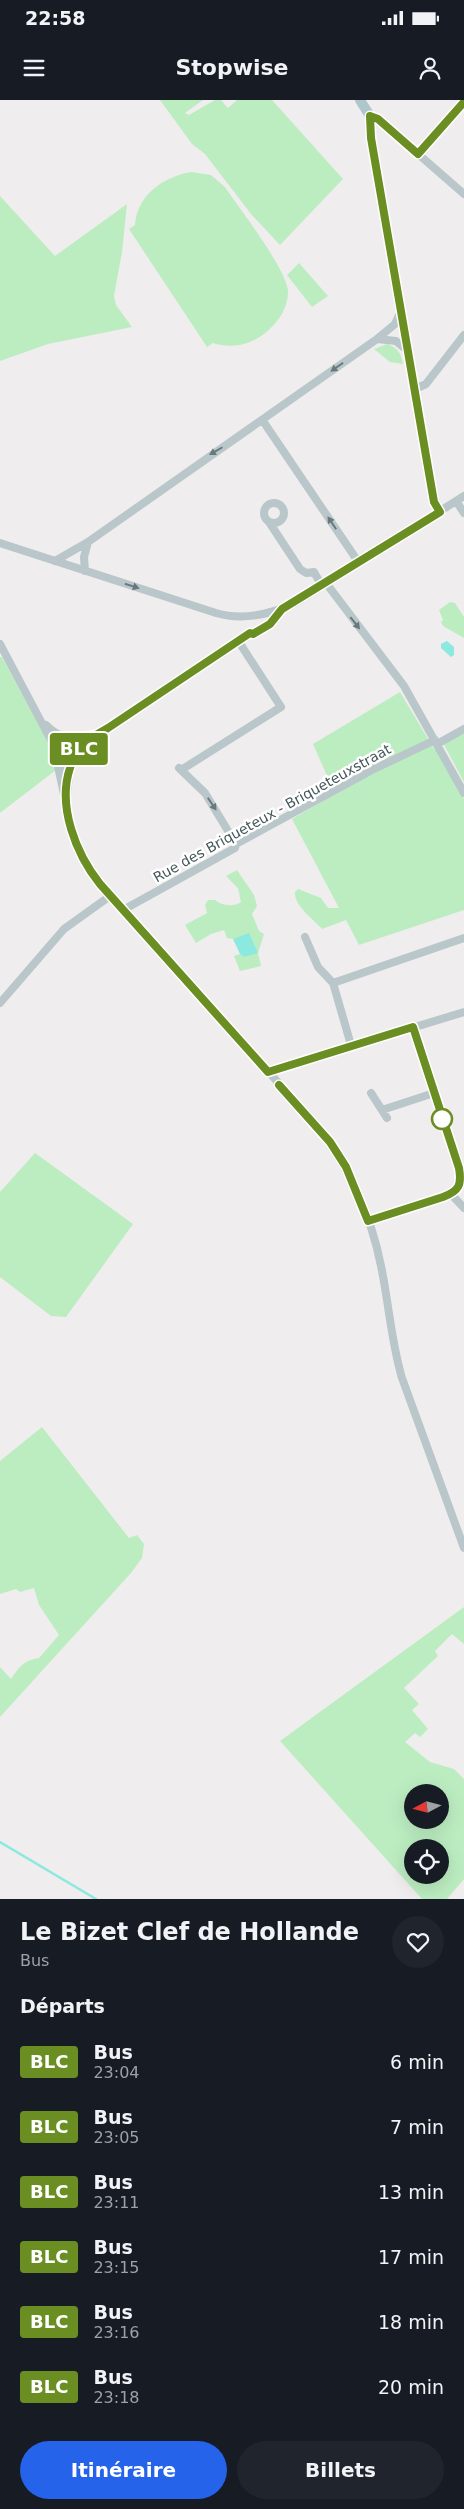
<!DOCTYPE html>
<html lang="fr">
<head>
<meta charset="utf-8">
<style>
  :root { --surface:#171b24; --page:#20242c; --text:#f1f3f6; --muted:#9ea1a6; --accent:#2563eb }
  body { margin:0; font-family:"DejaVu Sans",sans-serif; background:var(--page); color:var(--text); height:100vh; display:flex; flex-direction:column; font-size:19px; white-space:nowrap }
  * { box-sizing:border-box; margin:0 }
  p { font-size:16px; color:var(--muted) }
  .icon { flex:none; width:28px; height:28px; fill:none; stroke:currentColor; stroke-width:2; stroke-linecap:round; stroke-linejoin:round }
  .map { position:relative; height:1799px; overflow:hidden }
  .panel { display:flex; flex-direction:column; background:var(--surface); flex:1 }
  .panel>* { flex:none }
  .badge { padding:0 10px; border-radius:4px; font-size:18px; line-height:32px }
  .needle { width:32px; rotate:263deg }
  .fabs { position:absolute; left:404px; top:1684px; display:grid; gap:10px }
  .fabs a { display:grid; place-items:center; width:45px; height:45px; border-radius:50%; background:var(--surface); box-shadow:0 5px 20px #0002; font-size:25px }
  .map>.badge { position:absolute; translate:-50% -50%; box-shadow:0 0 0 2px #fff }
  h2 { padding:0 20px; font-size:19px; line-height:45px }
  .round { display:grid; place-items:center; flex:none; width:52px; height:52px; border-radius:26px; background:var(--page) }
  .summary { display:flex; align-items:center; justify-content:space-between; height:85px; padding:0 20px }
  h1 { font-size:24px; font-weight:800; line-height:38px }
  .action { display:flex; gap:10px; margin-top:auto; padding:10px 20px }
  .action a { flex:1; height:58px; border-radius:30px; background:var(--accent); color:#fff; font-size:20px; font-weight:800; line-height:58px; text-align:center }
  .action a+a { background:var(--page); color:var(--text) }
  ul { padding:0; list-style:none }
  li { display:flex; align-items:center; gap:15px; height:65px; padding:0 20px }
  li div { flex:1 }
  li b { display:block; font-size:19px }
  li em { font-style:normal }
  li .badge { min-width:55px; font-weight:700; text-align:center }
  .status { display:flex; justify-content:space-between; align-items:center; height:35px; padding:0 25px; background:var(--surface); direction:ltr }
  .status svg { height:14px; fill:currentColor }
  header { display:flex; justify-content:space-between; align-items:center; height:65px; padding:0 20px; background:var(--surface); font-size:22px; font-weight:800 }
  .map>svg:first-child { display:block }
</style>
</head>
<body>
<div class="status"><b>22:58</b><svg viewBox="0 0 49 12"><path d="M0 12V9h3v3zM5 12V6h3v6zM10 12V3h3v9zM15 12V0h3v12zM26 1h20v11H26zM47 4h2v5h-2z"/></svg></div>
<header><svg class="icon" aria-label="menu" viewBox="0 0 24 24"><path d="M4 6h16M4 12h16M4 18h16"/></svg>Stopwise<svg class="icon" aria-label="person" viewBox="0 0 24 24"><circle cx="12" cy="8" r="4"/><path d="M4 21q1-7 8-7t8 7"/></svg></header>
<div class="map">
<svg width="464" height="1799" viewBox="0 0 464 1799">
  <rect width="100%" height="100%" fill="#f0edee"/>
  <path fill="#bcedc1" fill-rule="evenodd" d="M160 0H203L185 13 189 15 215 0H221L228 8 237 0H272L343 79 280 145 251 114 205 54 192 44Z
    M191 72 211 75 225 87C239 108 288 171 288 192 288 209 277 224 264 234 250 245 230 249 213 243L207 247 129 129 135 125C137 95 163 77 191 72Z
    M0 96 55 156 127 104 122 152 114 196 116 205 132 227 48 244 0 261Z
    M299 163 328 196 312 207 287 175Z
    M387 244C398 248 401 253 403 264L390 262 374 249Z
    M450 502 455 503 464 517V538L443 526 441 522 443 520 439 510Z
    M0 557H2L48 642 56 670 0 713Z
    M400 592 434 649H437L464 699V810L359 845 346 820 322 829C313 819 294 806 295 792L298 789 321 798 328 808H339L292 719 335 694 313 644Z
    M464 631V682L442 641Z
    M237 770 254 795 257 806 252 814 259 831 264 834 258 853 261 866 240 871 234 856 240 854 244 857 249 834 233 839 227 838 224 830 211 834 196 843 185 825 207 813 205 805 208 800H215C222 806 234 807 241 802L238 788 226 776Z
    M35 1053 133 1124 66 1217 51 1216 0 1177V1092Z
    M42 1327 129 1438 137 1435 144 1444 142 1458 131 1473 0 1617V1567L11 1579C19 1567 24 1560 39 1558L59 1535 39 1505 34 1488 20 1492 16 1489 0 1494V1361Z
    M464 1507V1544L452 1534 435 1551 438 1556 404 1588 419 1604 412 1610 428 1629 420 1637 415 1633 405 1642 430 1662 454 1669 464 1679V1779L447 1799H422L280 1641ZM412 1692H440V1720H412ZM412 1748H440V1775H412Z"/>
  <path fill="#8be9e0" d="M447 541 454 547V555L451 557 441 548V544Z
    M249 833 258 853 244 857 240 854 233 839Z"/>
  <g fill="none" stroke-linecap="round" stroke-linejoin="round">
    <path stroke="#8be9e0" stroke-width="2.5" d="M0 1742 96 1799"/>
    <path stroke="#b9c7ca" stroke-width="8" d="M370 16 378 19 464 94
      M418 54 464 2
      M401 211 435 402 440 412
      M377 239 396 241 409 252
      M415 289 426 284 464 235
      M263 321 359 463
      M456 401 464 413
      M264 413a10 10 0 1 1 20 0a10 10 0 1 1-20 0Z
      M269 422 300 469 306 473 314 472 322 486
      M0 443 216 513C243 521 269 515 295 503L464 396
      M55 461 88 442 377 239 395 224 401 211
      M85 471 84 457 88 442
      M326 483 404 586 464 693
      M0 544 53 644 73 735 80 753 90 772 316 1025C348 1066 371 1115 381 1166 389 1204 391 1241 402 1278L464 1448
      M46 625C61 641 75 638 95 635
      M437 644 464 629
      M58 666 63 669 70 667 80 652 96 635 251 533 253 534 270 524 281 510
      M179 668 205 693 236 744
      M181 670 281 607 239 542
      M67 694 70 667
      M123 810 235 748 236 744 372 670 435 640
      M305 837 318 867 333 883 464 838
      M333 883 351 945
      M0 903 64 829 110 796
      M268 972 464 912
      M371 993 387 1018
      M382 1010 434 993
      M451 1094 464 1108
      M368 1121 454 1093 461 1083 459 1069 413 927"/>
    <path stroke="#aec6cc" stroke-width="10" d="M360 0 370 16 371 38 401 211"/>
  </g>
  <defs><path id="oneway-solid" d="M-6-.8H1V-3.2L6.5 0L1 3.2V.8H-6Z" transform="scale(1.25)"/></defs>
  <g fill="#68797c">
    <use href="#oneway-solid" transform="translate(337 267) rotate(145)"/>
    <use href="#oneway-solid" transform="translate(216 351) rotate(150)"/>
    <use href="#oneway-solid" transform="translate(332 423) rotate(-124)"/>
    <use href="#oneway-solid" transform="translate(132 486) rotate(18)"/>
    <use href="#oneway-solid" transform="translate(355 523) rotate(52)"/>
    <use href="#oneway-solid" transform="translate(212 704) rotate(56)"/>
  </g>
  <g fill="none" stroke-linecap="round" stroke-linejoin="round">
    <defs>
      <path id="line" d="M279 985 330 1042 346 1067 368 1121 443 1097C459 1091 462 1085 459 1068L413 927 268 972 100 784C76 754 57 706 70 668 71 662 77 656 80 652L74 638 96 635 108 628 250 533 253 534 270 524 282 509 440 412 434 402 371 38 370 16 378 19 418 54 464 2"/>
    </defs>
    <use href="#line" stroke="#fff" stroke-width="11"/>
    <use href="#line" stroke="#6b8e23" stroke-width="8"/>
  </g>
  <circle fill="#fff" stroke="#6b8e23" stroke-width="2.5" cx="442" cy="1019" r="10"/>
  <g text-anchor="middle" stroke-width="5" stroke-linejoin="round" paint-order="stroke">
    <g font-size="14" fill="#46575a" stroke="#fff">
      <text transform="translate(272 713) rotate(-29)" y="5">Rue des Briqueteux - Briqueteuxstraat</text>
    </g>
  </g>
</svg>
<div class="fabs">
<a><svg class="needle" viewBox="-14 -14 28 28"><path d="M0-13l5 13h-10z" fill="#e53935"/><path d="M0 13l5-13h-10z" fill="#9ea1a6"/></svg></a>
<a><svg class="icon" aria-label="locate" viewBox="0 0 24 24"><circle cx="12" cy="12" r="6"/><path d="M12 2v4M12 18v4M2 12h4M18 12h4"/></svg></a>
</div>
<b class="badge" style="left:79px;top:649px;background:#6b8e23;color:#fff">BLC</b>
</div>
<section class="panel">
<div class="summary"><div><h1>Le Bizet Clef de Hollande</h1><p>Bus</p></div><a class="round"><svg class="icon" aria-label="heart" viewBox="0 0 24 24"><path d="M12 20l-8-8c-3-5 5-10 8-4 3-6 11-1 8 4z"/></svg></a></div>
<h2>Départs</h2>
<ul>
<li><span class="badge" style="background:#6b8e23;color:#fff">BLC</span><div><b>Bus</b><p>23:04</p></div><em>6 min</em></li>
<li><span class="badge" style="background:#6b8e23;color:#fff">BLC</span><div><b>Bus</b><p>23:05</p></div><em>7 min</em></li>
<li><span class="badge" style="background:#6b8e23;color:#fff">BLC</span><div><b>Bus</b><p>23:11</p></div><em>13 min</em></li>
<li><span class="badge" style="background:#6b8e23;color:#fff">BLC</span><div><b>Bus</b><p>23:15</p></div><em>17 min</em></li>
<li><span class="badge" style="background:#6b8e23;color:#fff">BLC</span><div><b>Bus</b><p>23:16</p></div><em>18 min</em></li>
<li><span class="badge" style="background:#6b8e23;color:#fff">BLC</span><div><b>Bus</b><p>23:18</p></div><em>20 min</em></li>
</ul>
<div class="action"><a>Itinéraire</a><a>Billets</a></div>
</section>
</body>
</html>
